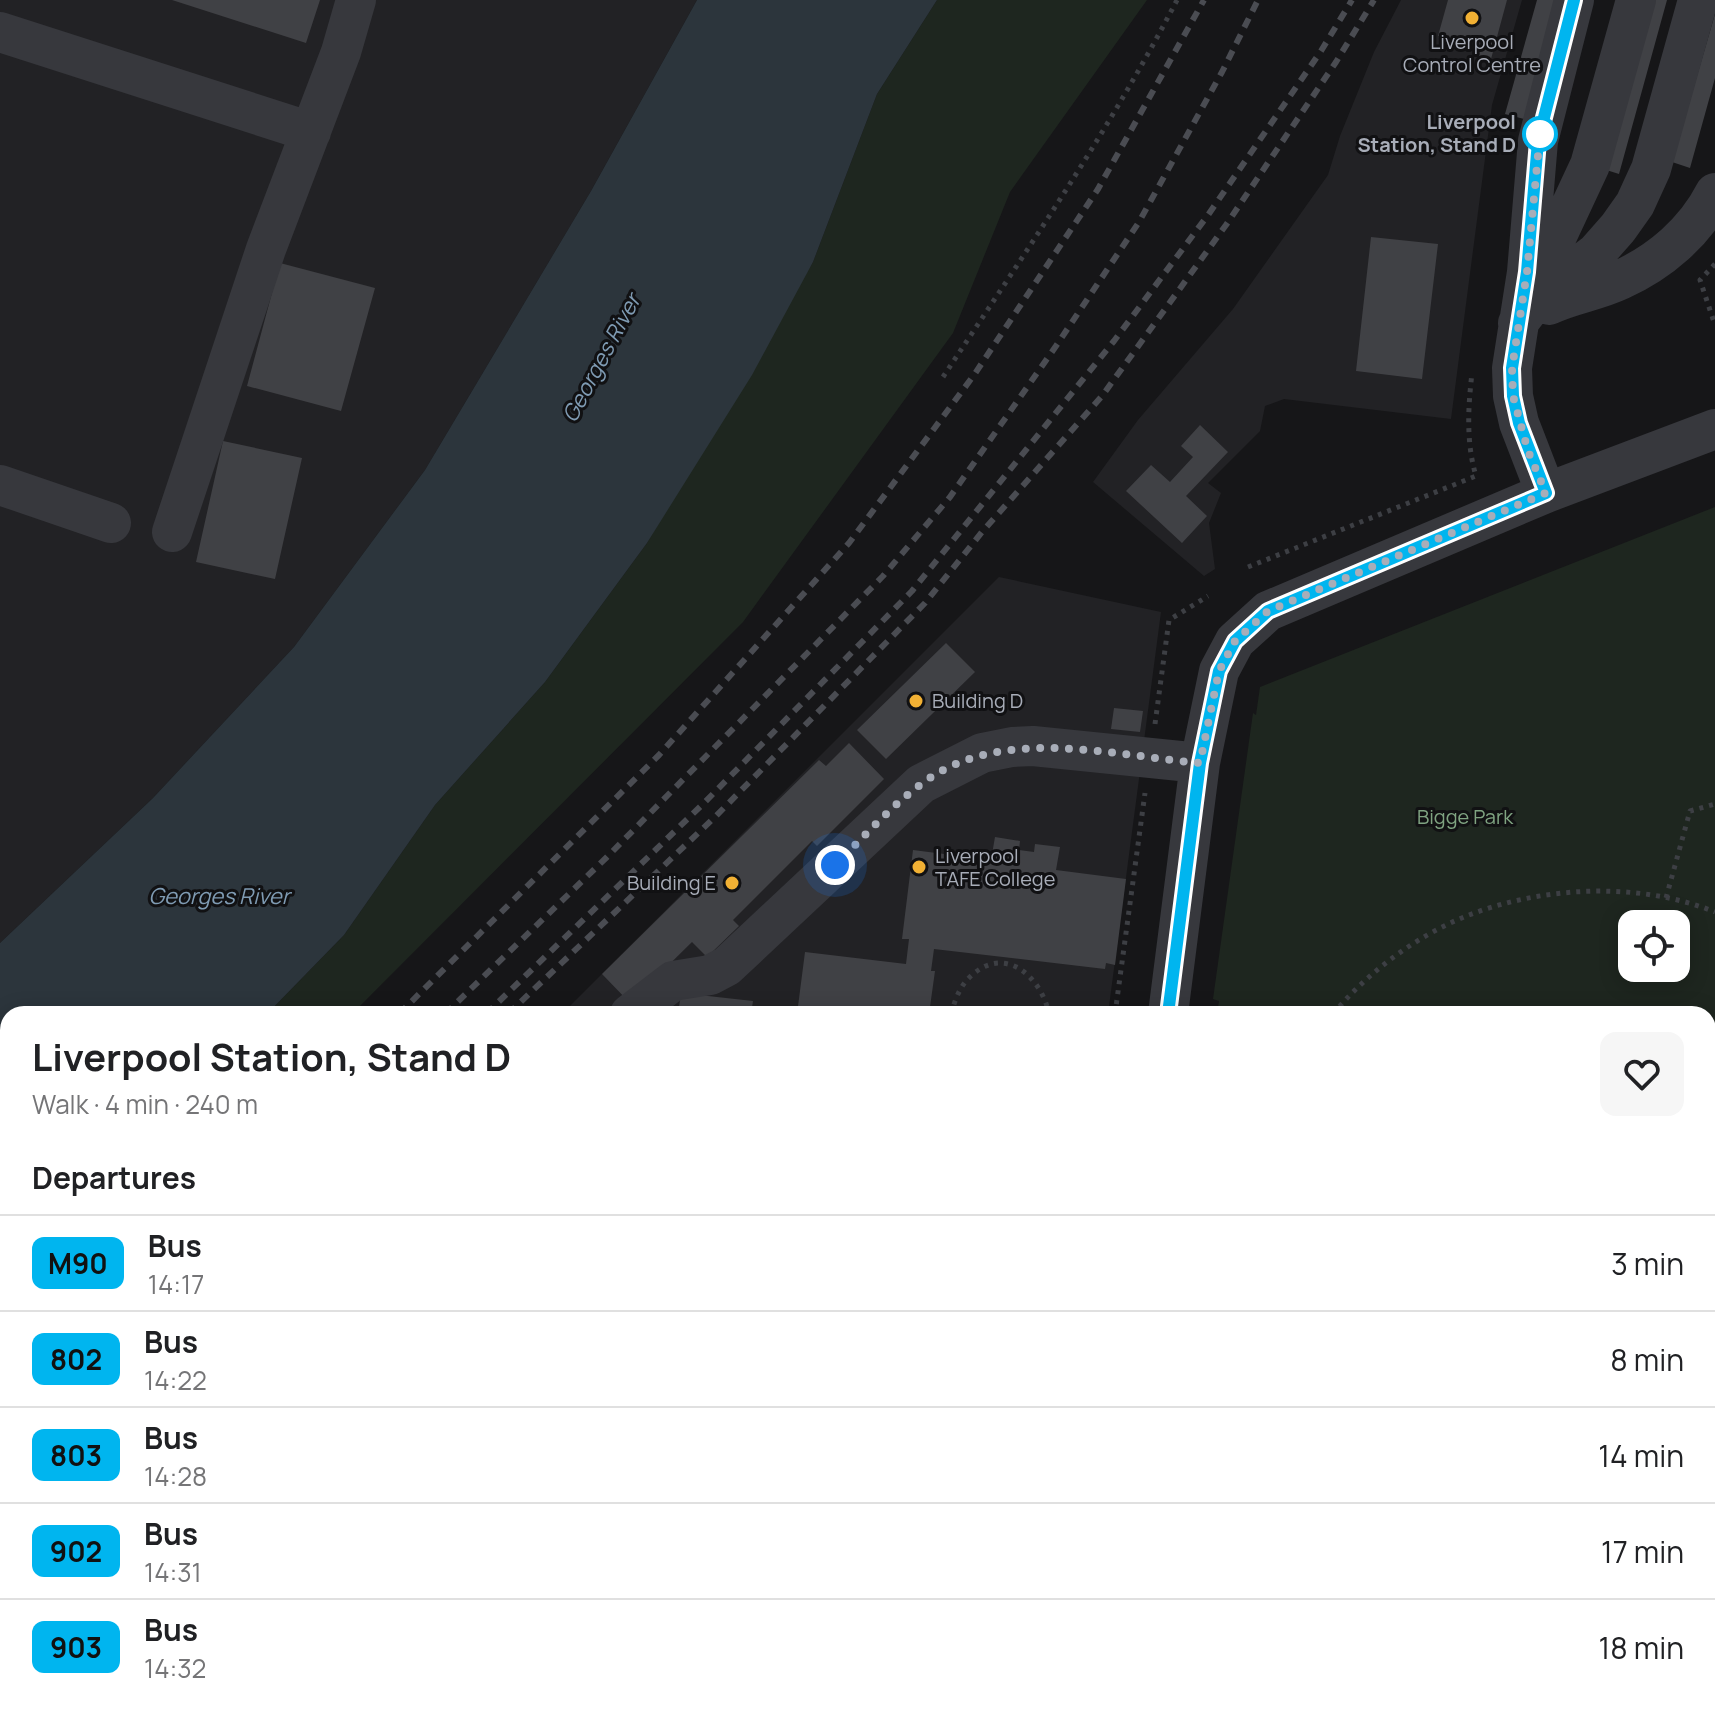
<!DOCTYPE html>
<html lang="en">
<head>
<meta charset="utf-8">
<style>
  :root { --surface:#fff; --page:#f6f6f6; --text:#202124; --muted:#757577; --line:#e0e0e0 }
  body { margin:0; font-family:Manrope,sans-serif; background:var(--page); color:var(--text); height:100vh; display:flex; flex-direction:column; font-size:30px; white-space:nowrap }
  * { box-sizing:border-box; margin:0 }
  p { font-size:26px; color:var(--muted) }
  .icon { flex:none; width:44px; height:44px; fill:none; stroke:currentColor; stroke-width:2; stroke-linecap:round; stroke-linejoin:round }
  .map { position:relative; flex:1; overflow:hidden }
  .drawer { position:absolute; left:0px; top:1006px; width:1716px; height:706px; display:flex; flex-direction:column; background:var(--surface); border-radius:24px 24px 0 0; box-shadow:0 4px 20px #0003 }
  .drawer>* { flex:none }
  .badge { padding:0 16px; border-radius:12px; font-size:28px; line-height:52px }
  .buttons { position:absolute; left:1618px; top:910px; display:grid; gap:16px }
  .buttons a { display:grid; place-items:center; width:72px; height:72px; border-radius:16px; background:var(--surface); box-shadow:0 4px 20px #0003; font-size:40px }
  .you { position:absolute; width:40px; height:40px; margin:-20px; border:6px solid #fff; border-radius:50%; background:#1a73e8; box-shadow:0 0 0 12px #1a73e833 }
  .map>.badge { position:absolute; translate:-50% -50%; box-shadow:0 0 0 4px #fff }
  h2 { padding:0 32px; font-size:30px; line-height:72px }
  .round { display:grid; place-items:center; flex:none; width:84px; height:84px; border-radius:16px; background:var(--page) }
  .headline { display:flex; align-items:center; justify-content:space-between; height:136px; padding:0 32px }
  h1 { font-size:38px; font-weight:700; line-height:60px }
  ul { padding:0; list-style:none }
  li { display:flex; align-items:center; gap:24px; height:96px; padding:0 32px; border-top:2px solid var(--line) }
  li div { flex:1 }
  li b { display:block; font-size:30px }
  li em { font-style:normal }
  li .badge { min-width:88px; font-weight:700; text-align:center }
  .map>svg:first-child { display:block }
</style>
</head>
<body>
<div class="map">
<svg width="1715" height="1711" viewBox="0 0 1715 1711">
  <rect width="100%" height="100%" fill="#161618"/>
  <path fill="#222225" d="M0 0H697L591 191 425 470 294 647 153 798 0 943Z
    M1401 0H1522L1492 105 1451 419 1284 399 1265 406 1260 431 1208 483 1221 493 1209 523 1215 569 1204 576 1093 482 1138 420 1233 309 1328 175 1340 136 1374 52Z
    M999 577 1161 612 1108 1014H562Z
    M32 1704H250L368 1711H27Z"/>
  <path fill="#1e261f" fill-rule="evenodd" d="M937 0H1147L1010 192 953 333 743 622 352 1014H267L344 935 435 805 545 682 647 543 813 262 877 94Z
    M1715 507V1618H1708V1014H1217L1219 1001 1213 999 1253 713 1256 715 1260 687ZM1632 924H1676V968H1632Z
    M8 1207V1305L0 1309V1211Z"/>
  <path fill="#2c353c" d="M697 0H937L877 94 813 262 752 375 647 543 545 682 435 805 344 935 267 1014H8V1207L0 1211V943L153 798 294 647 425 470 591 191Z"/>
  <path fill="#404145" d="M172 0H320L306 43Z
    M1448 0H1507L1491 59 1475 55 1478 46 1438 36Z
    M1537 0H1557L1524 119 1505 114Z
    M1648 0H1667L1619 174 1600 168Z
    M1715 14V78L1690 168 1672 162Z
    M1371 237 1438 244 1422 379 1356 371Z
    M280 263 375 288 341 411 247 386Z
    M1200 425 1228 452 1186 496 1207 516 1182 543 1126 491 1151 465 1170 482 1193 457 1181 446Z
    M223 441 302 458 275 579 196 562Z
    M946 643 975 672 886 759 857 730Z
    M1114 708 1143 711 1140 732 1111 729Z
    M849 743 884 779 817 846 812 841 733 920 739 926 707 957 692 942 630 1003 602 974 819 760 826 766Z
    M995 837 1020 841 1019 850 1034 852 1035 844 1060 847 1056 870 1126 879 1115 965 1106 963 1105 969 934 949 931 971H935L929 1014H797L805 952 906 964 909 939H902L913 850 991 860Z
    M681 993 753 1001 751 1014H678Z
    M285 1704H476L562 1709V1711H258L265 1706Z
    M232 1705V1711H135V1708Z"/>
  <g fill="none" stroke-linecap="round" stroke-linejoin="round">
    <path stroke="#3d3f44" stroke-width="5" stroke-dasharray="4 6" stroke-linecap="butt" d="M1715 264 1700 280 1715 325
      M943 377C1025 253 1109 131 1177 0
      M1248 567 1476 476C1466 443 1468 407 1472 373
      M1155 724 1169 620 1208 596
      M1666 898 1690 811 1715 804
      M951 1014C955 1000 960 985 972 975 1007 944 1042 979 1049 1014
      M1115 1014 1145 793
      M1333 1014C1367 973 1415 937 1464 917 1540 886 1639 881 1715 912
      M1708 1025 1715 1018
      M1708 1215 1715 1214
      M1708 1297H1715
      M1708 1403 1715 1407
      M1708 1567 1715 1565"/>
    <path stroke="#37383d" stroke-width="40" d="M0 32 311 132
      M1535 283 1590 165 1636 0
      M1549 305C1572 294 1597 291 1620 280 1660 262 1695 232 1715 193
      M1518 323 1538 297 1596 253 1618 228 1635 204 1651 169 1698 0
      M0 485 111 523
      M1546 493 1519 423 1513 396 1512 368 1527 272 1538 141 1574 0
      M172 532 266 249 341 52 356 0
      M630 1014 673 981 710 975 727 966 921 784 982 753 1012 747 1033 746 1200 763
      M1168 1014 1200 763 1219 671 1235 641 1268 611 1546 493 1715 429
      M0 1666H8
      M1708 1680H1715
      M6 1711 10 1704
      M1473 1711V1704"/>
    <path stroke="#4a4c52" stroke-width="6" stroke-dasharray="10 8" stroke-linecap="butt" d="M399 1014 659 755 849 543 974 375 1098 189 1204 0
      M445 1014 607 857 883 576 950 497 1056 346 1139 222 1222 72 1258 0
      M486 1014 705 802 912 591 1114 341 1208 215 1321 51 1352 0
      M508 1014 716 816 925 603 982 532 1102 396 1226 225 1336 62 1374 0
      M0 1448 8 1438
      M0 1507 8 1497
      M0 1539 8 1529
      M0 1569 8 1559"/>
  </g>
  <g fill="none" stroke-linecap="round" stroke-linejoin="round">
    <defs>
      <path id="line" d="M1168 1014 1200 763 1219 671 1235 641 1268 611 1546 493 1519 423 1513 396 1512 368 1527 272 1538 141 1574 0"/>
    </defs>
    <use href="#line" stroke="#fff" stroke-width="18"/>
    <use href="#line" stroke="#00b5ef" stroke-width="12"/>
    <path stroke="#a8adb8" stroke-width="8" stroke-dasharray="0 14.4" d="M835 865C863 838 889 808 920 785 999 724 1108 755 1200 763L1219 671 1235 641 1268 611 1546 493 1528 451 1513 396 1512 368 1527 272 1540 134"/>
  </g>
  <g fill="#f2b134" stroke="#111113" stroke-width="3">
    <circle cx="1472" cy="18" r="8"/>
    <circle cx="916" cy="701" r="8"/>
    <circle cx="919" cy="867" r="8"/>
    <circle cx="732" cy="883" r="8"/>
  </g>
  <circle fill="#fff" stroke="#00b5ef" stroke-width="4" cx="1540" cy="134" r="16"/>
  <g text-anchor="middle" stroke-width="6" stroke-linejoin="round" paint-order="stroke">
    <g font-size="20" fill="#a8adb8" stroke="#111113" text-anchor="start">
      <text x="1472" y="49" text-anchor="middle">Liverpool<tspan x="1472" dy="23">Control Centre</tspan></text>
      <text x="932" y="708">Building D</text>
      <text x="935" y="863">Liverpool<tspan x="935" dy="23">TAFE College</tspan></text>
      <text x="716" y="890" text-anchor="end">Building E</text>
    </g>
    <g font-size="20" font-weight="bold" fill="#a8adb8" stroke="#111113" text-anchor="end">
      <text x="1516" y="129">Liverpool<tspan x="1516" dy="23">Station, Stand D</tspan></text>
    </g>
    <g font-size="20" fill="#7fa381" stroke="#111113">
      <text x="1465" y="824">Bigge Park</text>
    </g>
    <g font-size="22" font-style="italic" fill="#7f9bb3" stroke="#111113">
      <text transform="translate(601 358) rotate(-62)" y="8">Georges River</text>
      <text x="219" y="904">Georges River</text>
    </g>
  </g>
</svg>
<div class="buttons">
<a><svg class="icon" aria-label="locate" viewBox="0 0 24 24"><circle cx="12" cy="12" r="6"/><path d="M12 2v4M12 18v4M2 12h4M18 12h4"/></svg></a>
</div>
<div class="you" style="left:835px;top:865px"></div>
<section class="drawer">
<div class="headline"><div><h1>Liverpool Station, Stand D</h1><p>Walk · 4 min · 240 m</p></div><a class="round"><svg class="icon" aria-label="heart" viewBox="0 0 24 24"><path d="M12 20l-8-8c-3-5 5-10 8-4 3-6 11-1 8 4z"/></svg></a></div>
<h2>Departures</h2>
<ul>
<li><span class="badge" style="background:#00b5ef;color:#111">M90</span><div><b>Bus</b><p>14:17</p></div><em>3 min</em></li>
<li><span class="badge" style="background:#00b5ef;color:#111">802</span><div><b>Bus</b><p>14:22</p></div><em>8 min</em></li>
<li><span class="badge" style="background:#00b5ef;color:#111">803</span><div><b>Bus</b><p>14:28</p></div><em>14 min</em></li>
<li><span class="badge" style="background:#00b5ef;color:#111">902</span><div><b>Bus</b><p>14:31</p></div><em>17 min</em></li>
<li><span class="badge" style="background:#00b5ef;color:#111">903</span><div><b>Bus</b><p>14:32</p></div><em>18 min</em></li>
</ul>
</section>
</div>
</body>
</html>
